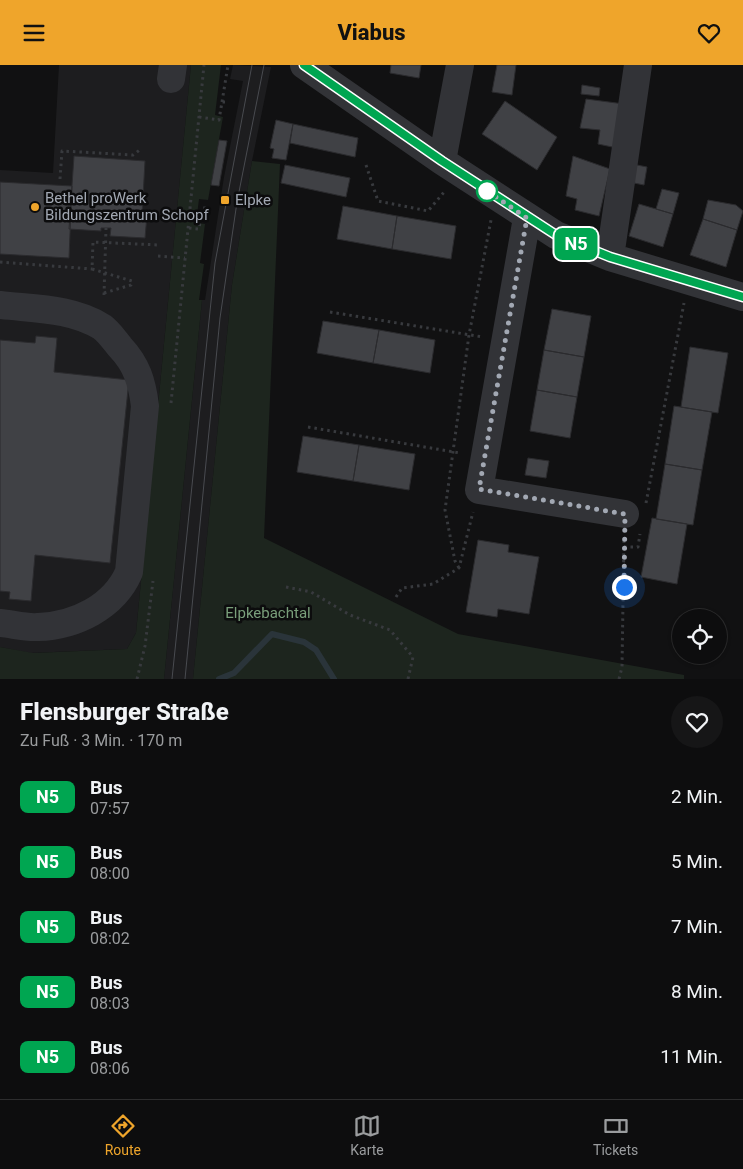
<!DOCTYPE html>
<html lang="de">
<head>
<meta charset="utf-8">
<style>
  :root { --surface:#0d0d0e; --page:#161617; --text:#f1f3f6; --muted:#9a9c9e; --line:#2d2d2e; --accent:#efa52b }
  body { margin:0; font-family:Roboto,sans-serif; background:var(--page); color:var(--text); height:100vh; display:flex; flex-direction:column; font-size:19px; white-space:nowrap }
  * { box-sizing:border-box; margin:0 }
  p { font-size:16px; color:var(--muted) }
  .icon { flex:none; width:28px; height:28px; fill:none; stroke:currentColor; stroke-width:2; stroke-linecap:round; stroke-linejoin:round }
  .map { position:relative; height:614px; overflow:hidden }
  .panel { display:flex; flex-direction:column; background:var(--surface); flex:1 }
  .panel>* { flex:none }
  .badge { padding:0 10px; border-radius:8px; font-size:18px; line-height:32px }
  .fabs { position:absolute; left:672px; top:544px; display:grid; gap:10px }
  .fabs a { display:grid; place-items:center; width:55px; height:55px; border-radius:50%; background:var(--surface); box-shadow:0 1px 4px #0004,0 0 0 1px var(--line); font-size:25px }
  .you { position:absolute; width:25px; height:25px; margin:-12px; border:4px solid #fff; border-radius:50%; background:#1a73e8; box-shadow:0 0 0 8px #1a73e833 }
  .map>.badge { position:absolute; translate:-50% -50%; box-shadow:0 0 0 2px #fff }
  .round { display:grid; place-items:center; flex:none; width:52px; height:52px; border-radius:26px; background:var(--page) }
  .overview { display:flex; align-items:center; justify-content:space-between; height:85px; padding:0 20px }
  h1 { font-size:24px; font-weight:800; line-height:38px }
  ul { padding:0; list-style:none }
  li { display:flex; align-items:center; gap:15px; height:65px; padding:0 20px }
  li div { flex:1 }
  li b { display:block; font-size:19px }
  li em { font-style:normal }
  li .badge { min-width:55px; font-weight:700; text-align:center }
  header { display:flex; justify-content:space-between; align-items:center; height:65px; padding:0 20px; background:var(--accent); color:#111; font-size:22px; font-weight:800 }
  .tabs { display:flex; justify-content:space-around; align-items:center; height:70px; border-top:1px solid var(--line); background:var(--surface); font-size:14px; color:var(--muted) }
  .tabs a { display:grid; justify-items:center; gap:2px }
  .tabs .current { color:var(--accent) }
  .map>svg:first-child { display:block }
</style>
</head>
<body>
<header><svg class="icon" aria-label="menu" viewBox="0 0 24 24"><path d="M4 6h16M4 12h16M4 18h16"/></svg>Viabus<svg class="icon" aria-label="heart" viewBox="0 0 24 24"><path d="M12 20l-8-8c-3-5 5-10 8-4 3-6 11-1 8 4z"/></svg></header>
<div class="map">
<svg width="743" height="614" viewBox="0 0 743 614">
  <rect width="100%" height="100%" fill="#111112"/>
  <path fill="#1d1d1f" d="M59 0H191L136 568 127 584 30 588 0 582V105L53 108Z
    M233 0 271 2 252 96 232 220 193 614H164L202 235H205L224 112 243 16 230 14Z"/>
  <path fill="#1d251e" d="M191 0H221L215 50 223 52 208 135 199 134 196 158 205 159 200 198 204 199 199 235H202L164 614H0V582L33 588 127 584 136 568Z
    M252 96 280 99 264 473 458 569 684 610V614H193L232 220Z"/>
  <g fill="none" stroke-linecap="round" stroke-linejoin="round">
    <path stroke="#2a343a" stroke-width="6" d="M219 614 234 608 272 569 304 577 316 585 334 614"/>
  </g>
  <path fill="#404145" stroke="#2b2b2e" d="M391 0H421L419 13 390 8Z
    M497 0H516L512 30 492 27Z
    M582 20 600 23 599 31 581 29Z
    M586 34 624 39 617 83 598 79 600 65 580 63Z
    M505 36 557 72 537 105 482 69Z
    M276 55 293 59 286 95 272 93 274 84 270 83Z
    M293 59 358 73 355 92 290 78Z
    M219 75 227 76 219 121 211 120Z
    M74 91 145 96 142 150H147L145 173 110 171 111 163H101V166L69 164Z
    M573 91 610 104 599 151 575 145 577 134 566 131Z
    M632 99 647 102 644 120 629 117Z
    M285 100 350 113 346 132 281 118Z
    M0 117 72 121 69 193 0 189Z
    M662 124 679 128 673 149 656 144Z
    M708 135 736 140 743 146 737 165 703 154Z
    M639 139 673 149 663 182 629 171Z
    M343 141 397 151 392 184 337 174Z
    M397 151 456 161 451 194 392 184Z
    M703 154 737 165 726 202 690 190Z
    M552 244 591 251 584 292 544 285Z
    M323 256 379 265 373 298 317 288Z
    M379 265 435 275 430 308 373 298Z
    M36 271 57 273 54 307 129 315 110 498 35 490 31 536 9 534 10 527 0 526V275L35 278Z
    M690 282 728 288 718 348 681 342Z
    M544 285 584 292 577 332 537 325Z
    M537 325 577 332 570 373 530 366Z
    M674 341 712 347 702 405 665 399Z
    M303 371 359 380 353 416 297 407Z
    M359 380 415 389 409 425 353 416Z
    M528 393 549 396 546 413 525 410Z
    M665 399 702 405 693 460 656 454Z
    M652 453 687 459 677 519 641 512Z
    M478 475 509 480 508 487 539 492 529 549 498 544 497 552 466 547Z"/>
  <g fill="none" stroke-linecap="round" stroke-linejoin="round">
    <path stroke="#383a3e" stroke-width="3" stroke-dasharray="2.5 4" stroke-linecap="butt" d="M222 37 228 0
      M199 52 219 55 222 37H226
      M366 100 378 136 428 146 445 126
      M60 114 62 86 133 90 141 84
      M189 163 199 164 202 143H207
      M158 191 185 193
      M0 197 92 204
      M104 228 131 220 132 216 92 204 93 177 159 180
      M104 230 106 163
      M330 247 483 272
      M171 338 204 0
      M308 362 460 388
      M646 438 684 238
      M624 482H638L640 469
      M459 503 455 496 445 445 469 270 491 155
      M286 522 311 527 350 550 390 565 413 592 408 614
      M396 532 402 523 433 519 459 503 473 447
      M137 614 145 581 153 516
      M619 614 622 602 624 472"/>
    <path stroke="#323337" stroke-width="28" d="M304 0 442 96 556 170 610 192 743 232
      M171 14 173 0
      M442 96 460 0
      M527 153 479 425 625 449
      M610 192 638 0
      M0 240C34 244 72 243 102 262 109 267 115 276 120 282 137 300 142 317 145 341L129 507C114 542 75 561 38 562 26 563 12 559 0 558"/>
    <path stroke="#494b50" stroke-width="1" d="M172 614 215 198 252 0
      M185 614 220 253 237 137 264 0"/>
  </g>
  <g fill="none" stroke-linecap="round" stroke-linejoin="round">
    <defs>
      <path id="line" d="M304 0 442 96 556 170 610 192 743 232"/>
    </defs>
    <use href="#line" stroke="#fff" stroke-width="11"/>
    <use href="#line" stroke="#00a651" stroke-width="8"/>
    <path stroke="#a2a8b3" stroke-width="5" stroke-dasharray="0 9" d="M487 126 484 124 527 153 479 424 625 449 624 522"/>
  </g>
  <circle fill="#fff" stroke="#00a651" stroke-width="2.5" cx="487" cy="126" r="10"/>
  <g fill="#efa52b" stroke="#0c0c0d" stroke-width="2">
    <rect x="220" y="130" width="10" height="10" rx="2.5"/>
    <circle cx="35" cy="142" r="5"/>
  </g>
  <g text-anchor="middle" stroke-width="5" stroke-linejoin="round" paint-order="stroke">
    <g font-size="15" fill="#a2a8b3" stroke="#0c0c0d" text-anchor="start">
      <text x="45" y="138">Bethel proWerk<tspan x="45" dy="17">Bildungszentrum Schopf</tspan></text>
      <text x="235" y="140">Elpke</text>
    </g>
    <g font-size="15" fill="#799e7a" stroke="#0c0c0d">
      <text x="268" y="553">Elpkebachtal</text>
    </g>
  </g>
</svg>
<div class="fabs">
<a><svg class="icon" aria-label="locate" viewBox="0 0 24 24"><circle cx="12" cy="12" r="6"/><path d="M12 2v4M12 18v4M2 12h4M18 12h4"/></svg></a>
</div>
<div class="you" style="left:624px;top:522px"></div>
<b class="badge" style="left:576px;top:179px;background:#00a651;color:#fff">N5</b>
</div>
<section class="panel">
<div class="overview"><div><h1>Flensburger Straße</h1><p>Zu Fuß · 3 Min. · 170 m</p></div><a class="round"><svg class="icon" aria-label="heart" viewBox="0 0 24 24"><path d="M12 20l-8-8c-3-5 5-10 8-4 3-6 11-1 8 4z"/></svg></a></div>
<ul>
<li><span class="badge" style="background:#00a651;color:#fff">N5</span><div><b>Bus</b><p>07:57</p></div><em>2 Min.</em></li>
<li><span class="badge" style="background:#00a651;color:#fff">N5</span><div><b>Bus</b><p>08:00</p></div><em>5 Min.</em></li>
<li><span class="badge" style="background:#00a651;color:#fff">N5</span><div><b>Bus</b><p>08:02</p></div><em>7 Min.</em></li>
<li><span class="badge" style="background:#00a651;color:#fff">N5</span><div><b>Bus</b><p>08:03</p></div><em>8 Min.</em></li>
<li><span class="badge" style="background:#00a651;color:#fff">N5</span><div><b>Bus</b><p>08:06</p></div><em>11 Min.</em></li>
</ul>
</section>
<nav class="tabs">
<a class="current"><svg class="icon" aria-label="directions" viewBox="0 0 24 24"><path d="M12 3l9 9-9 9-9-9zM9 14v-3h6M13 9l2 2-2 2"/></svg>Route</a>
<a><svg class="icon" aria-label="map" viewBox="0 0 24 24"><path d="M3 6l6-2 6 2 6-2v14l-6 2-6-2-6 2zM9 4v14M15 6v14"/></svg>Karte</a>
<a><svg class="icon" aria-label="tickets" viewBox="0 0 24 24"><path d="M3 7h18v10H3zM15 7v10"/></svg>Tickets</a>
</nav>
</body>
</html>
